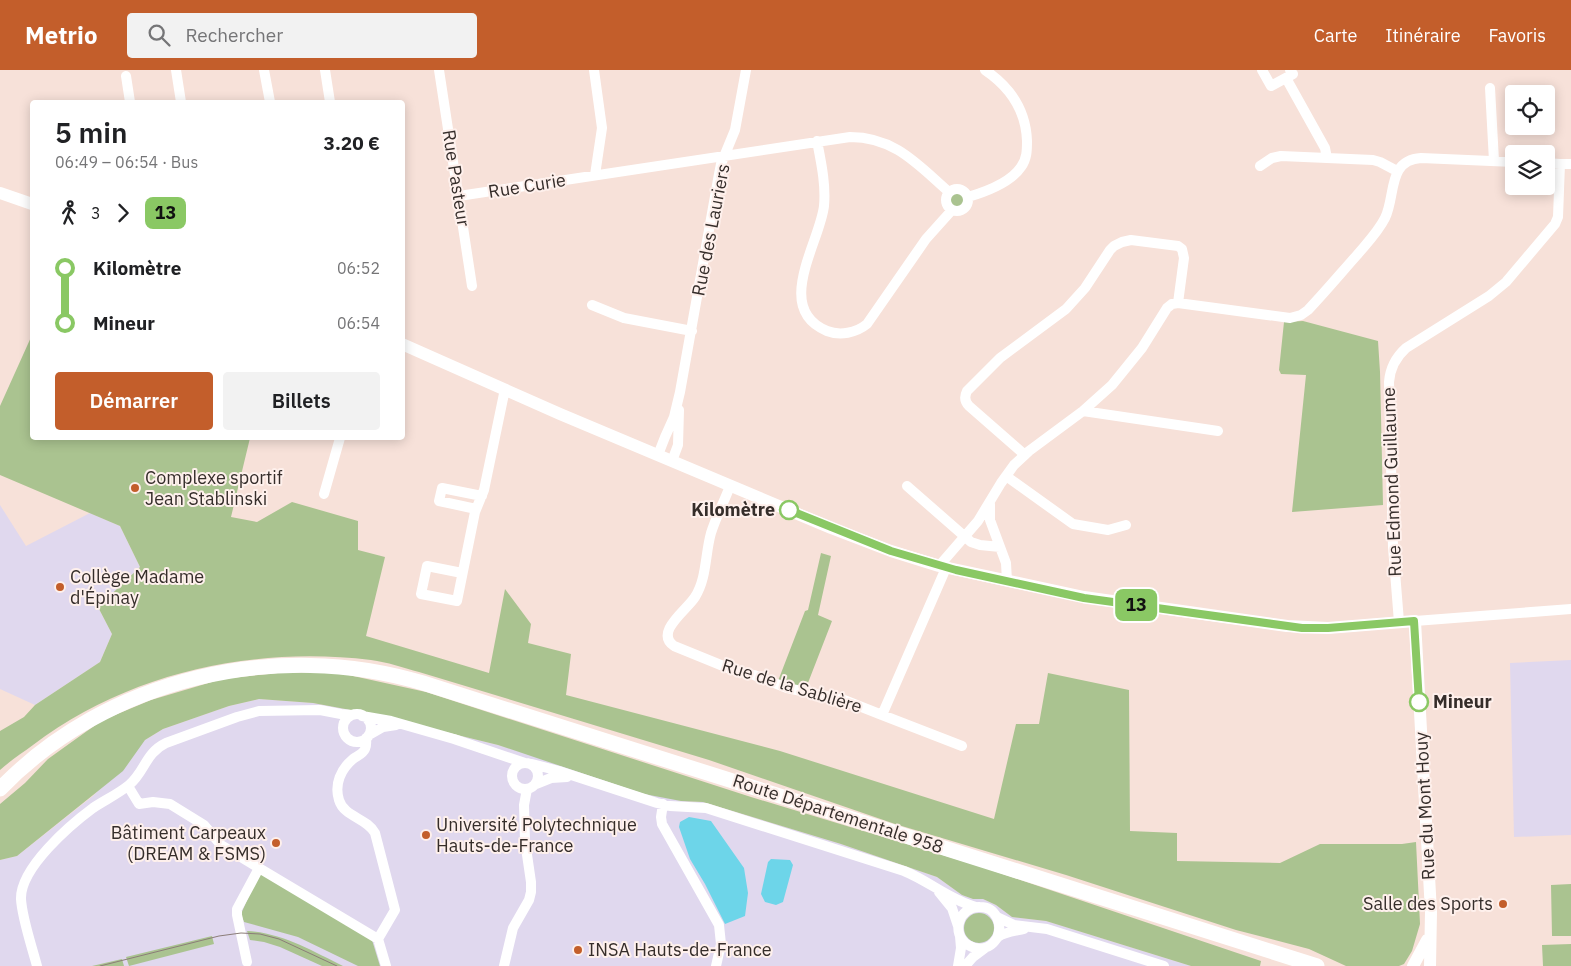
<!DOCTYPE html>
<html lang="fr">
<head>
<meta charset="utf-8">
<style>
  :root { --surface:#fff; --page:#f2f2f2; --text:#202124; --muted:#757577; --accent:#c35e2b }
  body { margin:0; font-family:"IBM Plex Sans",sans-serif; background:var(--page); color:var(--text); height:100vh; display:flex; flex-direction:column; font-size:19px; white-space:nowrap }
  * { box-sizing:border-box; margin:0 }
  p { font-size:16px; color:var(--muted) }
  .icon { flex:none; width:28px; height:28px; fill:none; stroke:currentColor; stroke-width:2; stroke-linecap:round; stroke-linejoin:round }
  .map { position:relative; flex:1; overflow:hidden }
  .sheet { position:absolute; left:30px; top:30px; width:375px; height:340px; display:flex; flex-direction:column; background:var(--surface); border-radius:5px; box-shadow:0 2px 12px #0003 }
  .sheet>* { flex:none }
  .badge { padding:0 10px; border-radius:8px; font-size:18px; line-height:32px }
  .tools { position:absolute; left:1505px; top:15px; display:grid; gap:10px }
  .tools a { display:grid; place-items:center; width:50px; height:50px; border-radius:5px; background:var(--surface); box-shadow:0 2px 12px #0003; font-size:25px }
  .map>.badge { position:absolute; translate:-50% -50%; box-shadow:0 0 0 2px #fff }
  .legs { display:flex; align-items:center; gap:8px; height:55px; padding:0 25px; font-size:16px }
  .legs p { margin-inline-start:auto }
  .head { display:flex; align-items:center; justify-content:space-between; height:85px; padding:0 25px }
  h1 { font-size:28px; font-weight:600; line-height:38px }
  .button { display:flex; gap:10px; margin-top:auto; padding:10px 25px }
  .button a { flex:1; height:58px; border-radius:5px; background:var(--accent); color:#fff; font-size:20px; font-weight:600; line-height:58px; text-align:center }
  .button a+a { background:var(--page); color:var(--text) }
  ul { padding:0 25px; list-style:none }
  li { display:flex; align-items:center; gap:18px; height:55px; font-size:19px }
  li i { display:grid; place-items:center; width:8px; height:100%; margin:0 6px; background:currentColor }
  li i::after { content:''; width:12px; height:12px; margin:-6px; border:4px solid; border-radius:50%; background:var(--surface) }
  li p { margin-inline-start:auto }
  li:first-child i { background:linear-gradient(#0000 50%,currentColor 0) }
  li:last-child i { background:linear-gradient(currentColor 50%,#0000 0) }
  header { display:flex; align-items:center; gap:30px; box-sizing:border-box; height:70px; padding:0 25px; background:var(--accent); color:#fff }
  header strong { font-size:24px }
  nav { display:flex; gap:28px; margin-inline-start:auto; font-size:18px }
  .search { width:350px; height:45px; background:var(--page); display:flex; align-items:center; gap:12px; box-sizing:border-box; padding:0 18px; border-radius:5px; color:var(--muted); font-size:19px }
  .map>svg:first-child { display:block }
</style>
</head>
<body>
<header>
<strong>Metrio</strong>
<div class="search"><svg class="icon" aria-label="search" viewBox="0 0 24 24"><circle cx="10" cy="10" r="6"/><path d="M15 15l6 6"/></svg>Rechercher</div>
<nav><a>Carte</a><a>Itinéraire</a><a>Favoris</a></nav>
</header>
<div class="map">
<svg width="1571" height="896" viewBox="0 0 1571 896">
  <rect width="100%" height="100%" fill="#f7e1d9"/>
  <path fill="#e0d8ee" d="M0 435 26 476 90 443 120 456 140 497 98 537 112 564 100 592 35 635 0 619Z
    M1571 590V765L1514 767 1510 593Z
    M259 629 313 633 372 644 498 675 681 731 703 732 841 774 937 807 962 825 973 829H983L996 835 1012 847 1046 851 1191 896H0V790L17 786 93 726 145 670 163 659 229 636Z"/>
  <path fill="#aac390" d="M950 130a7 7 0 1 1 14 0a7 7 0 1 1-14 0Z
    M1303 251 1378 271 1380 302 1383 435 1292 442 1306 305 1281 304 1279 300 1284 252Z
    M32 265V368H250L231 447 257 452 292 432 358 451V480L385 487 366 566 489 603 505 519 531 554 528 573 571 584 566 625 780 681 994 749 1016 654H1039L1048 603 1129 620 1130 761 1177 763V791L1280 793 1320 774H1402L1416 772 1420 854 1412 881 1404 894 1399 896H1346L1309 879 1236 860 1066 805 895 754 709 690 419 602C404 598 387 592 371 590 253 576 129 602 33 675 22 683 10 691 0 700V661L24 647 35 635 100 592 112 564 98 537 140 497 120 456 0 405V336Z
    M821 483 831 486 818 545 832 551 806 618 778 611 805 541 808 540Z
    M335 602 426 622 751 727 982 797 1261 891 1260 896H1191L1046 851 1012 847 996 835 983 829H973L962 825 937 807 841 774 703 732 681 731 644 724 498 675 372 644 313 633 259 629 229 636 163 659 145 670 123 701 17 786 0 790V734L25 713 48 689 87 661 103 650 151 630 222 609 278 603Z
    M259 803 372 870 380 896H358L298 867 244 852 241 844Z
    M1571 814V866H1552L1551 815Z
    M964 858a15 15 0 1 1 30 0a15 15 0 1 1-30 0Z
    M247 861C282 863 312 881 343 896H322L280 877 264 872 250 870Z
    M212 866 214 874 129 896 126 887Z
    M1571 874V896H1543L1542 875Z
    M122 889 124 896H92Z"/>
  <path fill="#6dd5e9" d="M689 747 711 751 744 798 748 823 745 846 725 854 705 814 690 789 679 757 680 752Z
    M771 789 790 790 793 795 783 832 776 835 765 832 761 824 768 792Z"/>
  <g fill="none" stroke-linecap="round" stroke-linejoin="round">
    <path stroke="#fff" stroke-width="10" d="M176 0 181 32
      M264 0 270 32
      M325 0 330 32
      M439 0 472 216
      M594 0 602 58 595 105
      M1262 0 1271 16 1293 4 1290 0
      M126 6 130 32
      M1286 8 1325 78 1327 88
      M1490 18 1494 91
      M817 71C821 92 826 114 824 136 820 172 773 239 827 261 840 266 856 263 867 254L926 169 952 140
      M1560 94H1571
      M1260 96 1272 88 1281 86 1373 90 1380 92 1397 101
      M946 130a11 11 0 1 1 22 0a11 11 0 1 1-22 0Z
      M459 126 850 67C895 67 918 95 949 122
      M968 127C985 122 1011 112 1021 97 1027 89 1027 80 1027 71 1026 41 1010 17 985 0
      M592 235 624 248 692 261
      M1083 341 1218 361
      M658 385 665 367 674 347 680 322 719 104 721 94 735 60 746 0
      M1025 385 969 336C965 332 964 327 967 321L1000 288 1066 239 1085 218 1110 180 1114 176 1122 172 1131 170 1178 176 1182 179 1184 188 1178 233
      M672 391 678 375 679 340
      M1006 406 1073 454 1108 460 1126 455
      M730 416C724 432 716 447 711 463 705 484 707 508 695 527 687 540 654 562 674 576L733 600 754 605 787 618 844 630 882 645 946 498
      M907 416 971 472 980 475 1000 477
      M324 424 340 368
      M990 434V450L1006 493 1007 511
      M476 439 439 431 442 418 482 426
      M939 496 978 451 1001 413 1014 395 1029 381 1083 341 1112 315 1142 278 1167 238 1172 234 1178 233 1290 248 1301 245 1308 240C1325 222 1341 203 1357 185 1367 173 1378 162 1385 148 1396 126 1387 90 1421 88L1514 92
      M462 503 427 496 421 524 457 531 475 442 484 420 505 319
      M1415 551 1571 539
      M1399 552 1393 477 1389 312C1390 299 1396 287 1406 278L1489 226 1506 212 1555 154 1558 147 1560 94 1546 93
      M343 658a14 14 0 1 1 28 0a14 14 0 1 1-28 0Z
      M882 645 962 676
      M362 646 391 651 454 669 525 693
      M369 665 383 657 396 655
      M366 668C366 672 367 675 365 679 363 684 357 686 353 689 341 699 334 714 339 730 344 747 367 748 375 763L395 840 378 869
      M512 706a13 13 0 1 1 26 0a13 13 0 1 1-26 0Z
      M532 694 559 701 657 733 670 736 706 738 904 801C929 811 950 830 976 837
      M536 714 551 708 567 707
      M128 716 139 734 153 732 170 734 204 755 221 775 259 798 237 839V845L247 892
      M663 734 661 747 662 754 719 855 721 874 716 896
      M259 798 378 869 386 896
      M939 822 952 838 958 856
      M997 847 1014 855 1047 859 1164 896
      M997 868C1003 854 996 837 980 837 959 836 950 864 968 875 976 880 986 880 993 873 995 871 996 869 998 867 1004 862 1016 861 1024 859
      M37 896C32 877 22 848 21 829 20 798 70 755 93 738 105 730 118 724 129 715 145 702 145 683 166 673L237 647 259 641 320 640 341 644 352 645
      M504 896 513 858 529 830 531 822V812L525 771 524 735 527 719
      M958 896 961 878 960 866
      M965 896 973 887 985 878"/>
    <path stroke="#fff" stroke-width="12" d="M0 123 32 134
      M402 274 560 344 831 458 891 481 939 496 1084 527 1287 556 1328 558 1415 551 1431 842 1430 896
      M1413 896 1427 870"/>
    <path stroke="#fff" stroke-width="15" d="M0 719C107 608 277 569 423 613L1317 896"/>
    <path stroke="#8b7d78" stroke-width="1" d="M100 896 219 866 241 863 260 864 279 869 337 896"/>
  </g>
  <g fill="none" stroke-linecap="round" stroke-linejoin="round">
    <defs>
      <path id="line-1" d="M789 440 891 481 956 500 1084 528 1302 558H1328L1414 551 1419 632"/>
    </defs>
    <use href="#line-1" stroke="#fff" stroke-width="11"/>
    <use href="#line-1" stroke="#8ac864" stroke-width="8"/>
  </g>
  <g fill="#c35e2b" stroke="#fef0ec" stroke-width="2">
    <circle cx="135" cy="418" r="5"/>
    <circle cx="60" cy="517" r="5"/>
    <circle cx="426" cy="765" r="5"/>
    <circle cx="276" cy="773" r="5"/>
    <circle cx="1503" cy="834" r="5"/>
    <circle cx="578" cy="880" r="5"/>
  </g>
  <g fill="#fff" stroke="#8ac864" stroke-width="2.5">
    <circle cx="789" cy="440" r="9"/>
    <circle cx="1419" cy="632" r="9"/>
  </g>
  <g text-anchor="middle" stroke-width="4" stroke-linejoin="round" paint-order="stroke">
    <g font-size="18" fill="#352d2a" stroke="#fef0ec">
      <text transform="translate(456 108) rotate(81)" y="6">Rue Pasteur</text>
      <text transform="translate(527 116) rotate(-9)" y="6">Rue Curie</text>
      <text transform="translate(711 160) rotate(-79)" y="6">Rue des Lauriers</text>
      <text transform="translate(1392 412) rotate(-92)" y="6">Rue Edmond Guillaume</text>
      <text transform="translate(792 616) rotate(17)" y="6">Rue de la Sablière</text>
      <text transform="translate(1425 736) rotate(-93)" y="6">Rue du Mont Houy</text>
      <text transform="translate(838 744) rotate(18)" y="6">Route Départementale 958</text>
    </g>
    <g font-size="18" fill="#352d2a" stroke="#fef0ec" text-anchor="start">
      <text x="145" y="414">Complexe sportif<tspan x="145" dy="21">Jean Stablinski</tspan></text>
      <text x="70" y="513">Collège Madame<tspan x="70" dy="21">d'Épinay</tspan></text>
      <text x="436" y="761">Université Polytechnique<tspan x="436" dy="21">Hauts-de-France</tspan></text>
      <text x="266" y="769" text-anchor="end">Bâtiment Carpeaux<tspan x="266" dy="21">(DREAM &amp; FSMS)</tspan></text>
      <text x="1493" y="840" text-anchor="end">Salle des Sports</text>
      <text x="588" y="886">INSA Hauts-de-France</text>
    </g>
    <g font-size="18" font-weight="bold" fill="#352d2a" stroke="#fef0ec" text-anchor="end">
      <text x="775" y="446">Kilomètre</text>
      <text x="1433" y="638" text-anchor="start">Mineur</text>
    </g>
  </g>
</svg>
<div class="tools">
<a><svg class="icon" aria-label="locate" viewBox="0 0 24 24"><circle cx="12" cy="12" r="6"/><path d="M12 2v4M12 18v4M2 12h4M18 12h4"/></svg></a>
<a><svg class="icon" aria-label="layers" viewBox="0 0 24 24"><path d="M12 4l9 5-9 5-9-5zM3 14l9 5 9-5"/></svg></a>
</div>
<b class="badge" style="left:1136px;top:535px;background:#8ac864;color:#111">13</b>
<section class="sheet">
<div class="head"><div><h1>5 min</h1><p>06:49 – 06:54 · Bus</p></div><b>3.20 €</b></div>
<div class="legs"><svg class="icon" aria-label="walk" viewBox="0 0 24 24"><circle cx="13" cy="4" r="2"/><path d="M13 8l-2 6 4 7M11 14l-3 7M7 12l3-4h3l4 4"/></svg>3<svg class="icon" aria-label="forward" viewBox="0 0 24 24"><path d="M9 5l7 7-7 7"/></svg><b class="badge" style="background:#8ac864;color:#111">13</b></div>
<ul>
<li><i style="color:#8ac864"></i><b>Kilomètre</b><p>06:52</p></li>
<li><i style="color:#8ac864"></i><b>Mineur</b><p>06:54</p></li>
</ul>
<div class="button"><a>Démarrer</a><a>Billets</a></div>
</section>
</div>
</body>
</html>
